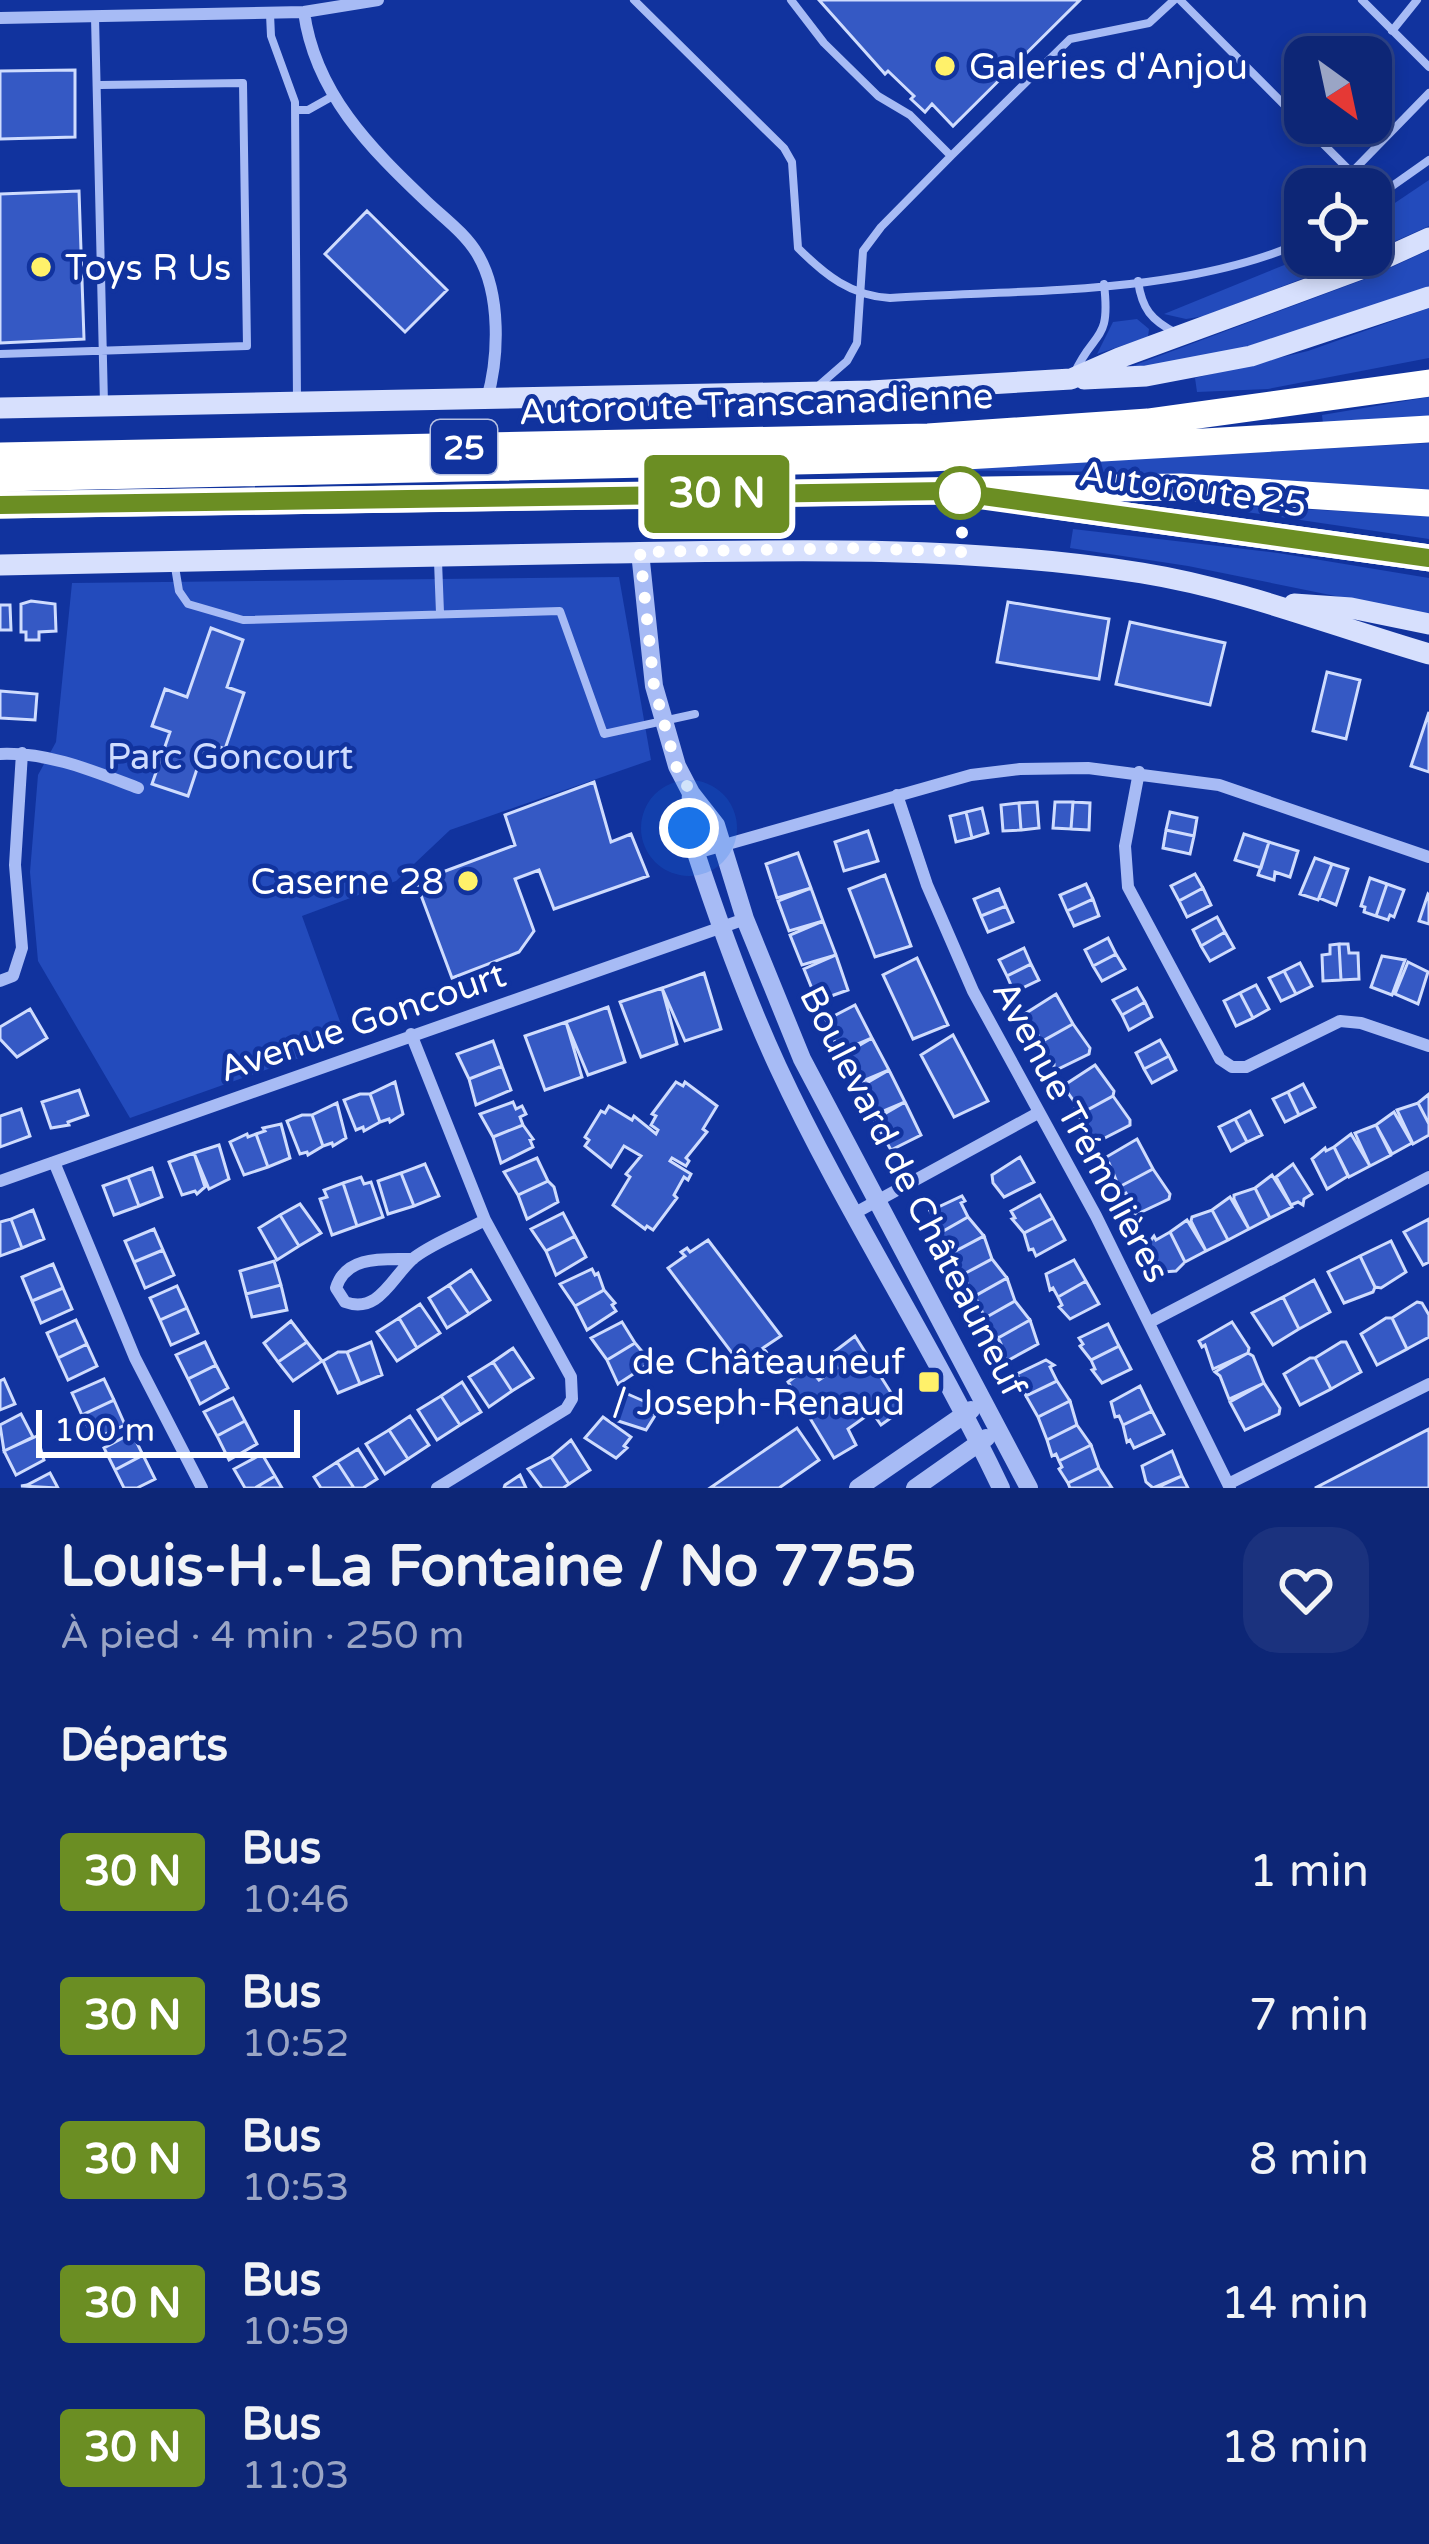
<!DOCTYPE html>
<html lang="fr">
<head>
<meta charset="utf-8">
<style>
  :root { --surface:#0d2676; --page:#1b327e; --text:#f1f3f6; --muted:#9aa5c5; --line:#2d4388 }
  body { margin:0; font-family:"Varela Round",sans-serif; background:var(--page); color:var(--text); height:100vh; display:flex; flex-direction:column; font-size:45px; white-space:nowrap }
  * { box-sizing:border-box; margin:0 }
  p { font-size:39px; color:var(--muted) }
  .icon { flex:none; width:66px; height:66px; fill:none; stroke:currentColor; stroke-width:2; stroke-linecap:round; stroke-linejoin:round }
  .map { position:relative; height:1488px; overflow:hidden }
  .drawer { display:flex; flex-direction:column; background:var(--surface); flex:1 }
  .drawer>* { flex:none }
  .badge { padding:0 24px; border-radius:9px; font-size:42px; line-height:78px }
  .needle { width:78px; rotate:147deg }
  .buttons { position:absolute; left:1284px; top:36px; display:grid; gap:24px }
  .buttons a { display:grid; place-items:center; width:108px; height:108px; border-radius:24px; background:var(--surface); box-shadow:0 6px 18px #0003,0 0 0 3px var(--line); font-size:60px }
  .scale { position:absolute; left:36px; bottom:30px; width:264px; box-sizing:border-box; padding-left:12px; border:6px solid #fff; border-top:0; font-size:33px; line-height:42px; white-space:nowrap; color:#fff; -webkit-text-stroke:9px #11339e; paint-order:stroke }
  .you { position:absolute; width:60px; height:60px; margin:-30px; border:9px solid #fff; border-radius:50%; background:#1a73e8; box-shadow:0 0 0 18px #1a73e833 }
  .map>.badge { position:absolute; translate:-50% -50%; box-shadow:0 0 0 6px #fff }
  h2 { padding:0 60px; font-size:45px; line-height:108px }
  .round { display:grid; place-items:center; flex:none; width:126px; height:126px; border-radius:36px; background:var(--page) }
  .overview { display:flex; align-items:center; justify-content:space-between; height:204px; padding:0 60px }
  h1 { font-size:57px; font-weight:700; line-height:90px }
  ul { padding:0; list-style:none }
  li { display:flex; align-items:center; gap:36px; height:144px; padding:0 60px }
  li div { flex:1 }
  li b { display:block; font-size:45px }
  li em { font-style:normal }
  li .badge { min-width:132px; font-weight:700; text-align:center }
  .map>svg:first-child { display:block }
</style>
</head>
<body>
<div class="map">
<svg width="1429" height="1488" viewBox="0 0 1429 1488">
  <rect width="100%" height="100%" fill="#11339e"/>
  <path fill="#234bbc" d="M1429 180V226L1371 252V219Z
    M1429 250V287C1330 321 1232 359 1127 368L1368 278Z
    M1309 255H1364L1205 316 1186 319 1164 314Z
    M1429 308V358L1268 389 1197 392 1195 378 1308 351Z
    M1137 319 1149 329 1148 337 1097 354 1113 322Z
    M1429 397V417L1323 424 1322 415Z
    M1429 443V491L1120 472 928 470Z
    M1247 506 1429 516V539L1246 512Z
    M1073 529 1278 553 1429 578V615L1188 566 1070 548Z
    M619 577 651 760 450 830 396 881 302 916 347 1041 130 1118 38 961 30 872 38 775 56 742 72 583Z"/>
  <path fill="#3559c4" stroke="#cfdcfe" stroke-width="3" d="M819 0H1080L953 126 932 104 925 112 911 99 914 96 888 71 885 74Z
    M75 70V137L0 139V71Z
    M79 191 84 339 0 343V194Z
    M367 211 447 290 405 332 325 254Z
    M31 601 55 604 56 631 39 632V640H26V632H21V604Z
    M1008 602 1109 619 1099 679 997 662Z
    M0 605H10L11 630H0Z
    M1130 622 1225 643 1210 705 1116 684Z
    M211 628 243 640 227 687 244 693 225 749 206 742 188 796 152 784 170 732 152 726 165 689 187 697Z
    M1327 672 1360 680 1346 739 1313 731Z
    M0 691 37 694 35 720 0 718Z
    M1429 712V772L1411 766Z
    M594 782 611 842 631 834 648 876 554 909 539 870 515 879 534 931 519 952 452 978 416 882 515 845 505 815Z
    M1037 802 1039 828 1021 830 1019 803Z
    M1055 802H1073L1071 829 1053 828Z
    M1073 802 1090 803 1089 830 1071 829Z
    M1019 803 1021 830 1003 831 1001 805Z
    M982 808 988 833 972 838 966 812Z
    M966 812 972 838 956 842 950 816Z
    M1170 812 1197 818 1194 836 1166 830Z
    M1166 830 1194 836 1190 854 1163 848Z
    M868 831 878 861 844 871 835 842Z
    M1244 834 1269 842 1261 868 1235 860Z
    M1269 842 1298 851 1290 877 1275 872 1274 880 1258 875Z
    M798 853 811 888 777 898 766 864Z
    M1315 858 1332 864 1318 900 1300 894Z
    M1332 864 1348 869 1336 905 1319 898Z
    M1195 874 1203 888 1179 901 1171 886Z
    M885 875 911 946 875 957 849 889Z
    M1370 878 1387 884 1376 916 1364 912 1365 907 1361 906Z
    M1086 884 1093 899 1067 911 1060 895Z
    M1387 884 1404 890 1394 917 1390 915 1388 920 1376 916Z
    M811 888 823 921 789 931 778 901Z
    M1203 888 1211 905 1187 917 1179 901Z
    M999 889 1006 906 981 916 974 899Z
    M1428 894 1429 895V924L1419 921Z
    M1093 899 1099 916 1074 926 1067 911Z
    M1006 906 1013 922 988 932 981 916Z
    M1217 917 1225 932 1201 946 1193 930Z
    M823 921 836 955 802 965 790 935Z
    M1225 932 1234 948 1210 961 1201 946Z
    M1108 938 1116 954 1093 966 1085 950Z
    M1339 944H1348L1349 953H1358L1359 979 1341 980Z
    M1339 944 1341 980 1323 981 1322 955 1330 954V945Z
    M1024 948 1031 964 1007 976 999 960Z
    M1116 954 1125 969 1102 981 1093 966Z
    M836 955 848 990 817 1001 804 969Z
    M1382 956 1405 960 1392 995 1371 987Z
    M917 958 948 1025 913 1039 883 975Z
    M1408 962 1428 972 1418 1004 1395 994Z
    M1300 963 1312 986 1296 994 1284 971Z
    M1031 964 1039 980 1014 992 1007 976Z
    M1284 971 1296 994 1281 1001 1269 978Z
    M704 973 721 1029 685 1041 662 988Z
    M1256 985 1269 1009 1253 1018 1240 993Z
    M662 988 677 1044 641 1057 620 1002Z
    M1137 988 1145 1002 1122 1015 1113 1000Z
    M1240 993 1253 1018 1236 1026 1224 1001Z
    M1056 994 1073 1024 1039 1043 1038 1035 1023 1015Z
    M1145 1002 1152 1017 1129 1030 1122 1015Z
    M855 1005 872 1038 839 1052 826 1020Z
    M608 1007 625 1062 588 1075 566 1022Z
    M30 1009 47 1038 17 1057 0 1039V1027Z
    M566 1022 582 1077 545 1090 525 1036Z
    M1073 1024 1090 1048 1089 1054 1054 1071V1064L1039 1043Z
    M953 1035 988 1101 954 1117 921 1055Z
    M872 1038 889 1070 856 1084 841 1056Z
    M1160 1040 1169 1056 1144 1069 1136 1053Z
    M493 1041 502 1066 469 1079 457 1054Z
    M1169 1056 1176 1070 1152 1083 1144 1069Z
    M1095 1065 1114 1091 1113 1096 1078 1115 1074 1109 1078 1107 1063 1086Z
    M502 1066 511 1090 476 1105 469 1079Z
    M889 1070 905 1102 872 1116 858 1088Z
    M395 1082 403 1114 390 1122 389 1119 380 1122 370 1094Z
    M676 1082 683 1086 685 1082 717 1106 703 1129 707 1132 686 1158 689 1161 686 1166 672 1158 670 1161 691 1174 688 1180 684 1177 674 1195 677 1198 653 1230 647 1226 645 1229 613 1205 630 1177 626 1174 641 1156 624 1146 611 1167 585 1146 589 1140 585 1137 601 1111 605 1113 609 1106 632 1120 634 1116 656 1134 658 1130 651 1125 656 1116 652 1114Z
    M1303 1084 1315 1107 1299 1115 1288 1092Z
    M79 1090 88 1115 68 1122 69 1125 51 1128 42 1102Z
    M1288 1092 1299 1115 1285 1122 1273 1099Z
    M360 1094H370L380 1122 364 1131 363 1127 356 1130 344 1100Z
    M1429 1094V1124L1418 1103Z
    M1113 1096 1130 1120V1125L1095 1143 1085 1120 1082 1122 1078 1115Z
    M513 1102 516 1109 522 1106 526 1114 520 1117 523 1125 493 1137 480 1114Z
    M905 1102 921 1135 891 1150 874 1120Z
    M337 1103 346 1138 333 1146 332 1143 323 1146 312 1115Z
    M1418 1103 1429 1124V1135L1413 1144 1397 1110Z
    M21 1109 30 1136 0 1147V1116Z
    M1250 1111 1262 1135 1247 1142 1235 1119Z
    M1394 1112 1412 1143 1392 1154 1376 1125Z
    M302 1115H312L323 1146 308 1155 307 1152 300 1154 287 1121Z
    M1235 1119 1247 1142 1231 1151 1219 1127Z
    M281 1124 290 1158 268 1167 256 1134 265 1131 263 1128Z
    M523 1125 533 1139 530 1140 533 1147 501 1163 493 1137Z
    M1376 1125 1391 1155 1370 1166 1355 1133Z
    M247 1134 248 1137 256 1134 268 1167 244 1175 230 1142Z
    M1351 1134 1370 1166 1349 1177 1334 1147Z
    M1137 1139 1153 1169 1119 1187 1109 1163 1103 1159Z
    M219 1145 229 1179 209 1189 194 1153Z
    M1334 1147 1348 1176 1327 1189 1312 1159 1325 1148 1326 1151Z
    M194 1153 205 1187 197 1194 195 1191 182 1195 169 1162Z
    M1020 1157 1034 1182 1004 1197 993 1183 992 1175Z
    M537 1158 548 1181 518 1195 504 1172Z
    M425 1164 439 1196 414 1206 401 1173Z
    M1293 1164 1312 1194 1304 1199 1303 1205 1298 1202 1291 1205 1276 1177Z
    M152 1168 162 1197 139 1206 128 1177Z
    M1153 1169 1170 1194 1169 1199 1135 1215 1126 1193 1123 1194 1119 1187Z
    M401 1173 414 1206 388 1214 378 1181Z
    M1272 1175 1292 1207 1270 1218 1255 1188Z
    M128 1177 139 1206 114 1215 103 1186Z
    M361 1177 364 1184 371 1182 383 1217 357 1226 343 1183Z
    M548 1181 554 1187 558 1202 527 1219 518 1195Z
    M343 1183 357 1226 332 1235 320 1199 327 1197 324 1190Z
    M1255 1188 1270 1218 1249 1229 1234 1199V1195Z
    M1040 1195 1053 1218 1024 1233 1012 1219 1015 1218 1011 1211Z
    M962 1196 965 1201 961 1203 968 1217 940 1233 930 1211Z
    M1230 1197 1249 1229 1228 1240 1212 1210Z
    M300 1204 321 1233 299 1246 280 1215Z
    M33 1210 44 1239 22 1248 11 1219Z
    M1212 1210 1228 1240 1206 1251 1191 1221 1192 1217Z
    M563 1213 575 1236 546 1251 531 1229Z
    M280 1215 299 1246 277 1260 259 1228Z
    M968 1217 984 1236 952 1253 949 1247 945 1249 940 1233Z
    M1053 1218 1065 1240 1036 1256 1033 1249 1029 1250 1024 1233Z
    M11 1219 22 1248 0 1256V1222Z
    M1429 1219V1262L1423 1265 1404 1232Z
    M1187 1220 1206 1251 1185 1262 1170 1232Z
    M154 1229 163 1250 134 1262 125 1241Z
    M1170 1232 1185 1262 1176 1271 1163 1272 1148 1244 1154 1236 1156 1240Z
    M575 1236 586 1257 556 1275 546 1251Z
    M984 1236 992 1259 962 1275 952 1253Z
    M708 1240 781 1336 763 1348 767 1353 761 1357 758 1353 741 1365 668 1268 685 1256 681 1252 687 1248 690 1252Z
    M1391 1241 1406 1272 1381 1288 1375 1287 1360 1256Z
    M163 1250 174 1275 145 1288 134 1262Z
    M1360 1256 1375 1287 1373 1292 1344 1303 1328 1272Z
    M992 1259 1007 1278 975 1296 962 1275Z
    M1074 1260 1086 1281 1058 1297 1053 1288 1050 1290 1046 1274Z
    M274 1261 281 1285 246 1294 240 1271Z
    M53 1264 63 1288 32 1301 22 1277Z
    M592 1269 595 1275 598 1273 604 1290 575 1306 560 1284Z
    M471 1270 490 1300 469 1314 449 1285Z
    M1007 1278 1015 1301 985 1318 975 1296Z
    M1314 1280 1330 1312 1299 1329 1283 1297Z
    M1086 1281 1099 1304 1070 1319 1059 1307 1062 1305 1058 1297Z
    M281 1285 287 1310 252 1317 246 1294Z
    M449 1285 469 1314 447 1328 429 1298Z
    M177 1286 187 1308 160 1320 150 1298Z
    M63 1288 72 1309 41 1323 32 1301Z
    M604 1290 615 1303 612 1305 616 1311 587 1330 575 1306Z
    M1283 1297 1299 1329 1273 1345 1252 1313Z
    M1015 1301 1030 1320 998 1338 985 1318Z
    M1417 1302 1422 1303 1429 1315V1337L1407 1349 1392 1318Z
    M420 1304 440 1333 417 1348 399 1318Z
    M187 1308 198 1333 171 1345 160 1320Z
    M399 1318 417 1348 397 1361 377 1332Z
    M1386 1318H1392L1407 1349 1377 1365 1361 1334Z
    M76 1320 87 1344 58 1358 47 1333Z
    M1030 1320 1038 1344 1007 1361 998 1346 1001 1344 998 1338Z
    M291 1321 307 1342 278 1362 264 1343Z
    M622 1322 635 1343 607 1360 591 1338Z
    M1232 1322 1249 1348 1248 1353 1213 1369 1205 1345 1202 1347 1199 1341Z
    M1108 1324 1119 1346 1091 1360 1080 1346 1083 1344 1079 1338Z
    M855 1336 902 1410 881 1425 872 1412 848 1429 856 1445 834 1458 788 1382 808 1367 819 1380 837 1368 830 1355Z
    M205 1342 216 1365 188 1379 176 1355Z
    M307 1342 322 1361 293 1381 278 1362Z
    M371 1342 382 1375 360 1384 347 1352Z
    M1341 1342H1346L1361 1372 1331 1389 1315 1358Z
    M635 1343 646 1356 647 1365 618 1384 607 1360Z
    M87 1344 97 1366 68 1380 58 1358Z
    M1119 1346 1131 1369 1102 1383 1092 1370 1095 1369 1091 1360Z
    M513 1348 533 1378 512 1391 493 1362Z
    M338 1352H347L360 1384 338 1393 323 1361Z
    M1248 1353 1253 1356 1264 1383 1229 1399 1220 1376 1215 1372Z
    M1310 1358H1315L1331 1389 1300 1405 1284 1374Z
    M1046 1360 1054 1365 1050 1367 1057 1381 1026 1396 1017 1374Z
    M493 1362 512 1391 489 1407 469 1377Z
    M216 1365 228 1388 200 1404 188 1379Z
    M4 1379 15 1404 0 1410V1381Z
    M104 1379 114 1400 82 1415 72 1393Z
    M1057 1381 1070 1401 1038 1417 1026 1396Z
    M462 1382 481 1412 460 1425 441 1396Z
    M1264 1383 1280 1408 1279 1414 1245 1430 1230 1402Z
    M1140 1386 1152 1411 1123 1425 1119 1416 1115 1417 1111 1402Z
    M623 1392 655 1406 653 1413 656 1414 646 1430 612 1419Z
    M441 1396 460 1425 437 1440 418 1410Z
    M233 1398 245 1421 217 1436 204 1412Z
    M114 1400 125 1425 94 1439 82 1415Z
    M1070 1401 1077 1425 1047 1440 1038 1417Z
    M1152 1411 1164 1434 1134 1448 1130 1440 1127 1442 1123 1425Z
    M21 1414 33 1437 4 1451 0 1425Z
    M410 1416 429 1445 408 1459 389 1430Z
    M603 1417 631 1437 624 1446 627 1448 616 1458 585 1438Z
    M245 1421 257 1444 229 1460 217 1436Z
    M1077 1425 1091 1445 1059 1461 1056 1454 1052 1456 1047 1440Z
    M797 1428 819 1460 779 1488H710Z
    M1429 1429V1488H1315Z
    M389 1430 408 1459 385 1474 366 1444Z
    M132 1433 143 1455 115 1470 104 1448Z
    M37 1436 44 1460 16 1475 4 1451Z
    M571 1440 590 1470 569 1484 551 1457Z
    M1091 1445 1099 1468 1068 1483 1059 1469 1062 1467 1059 1461Z
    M358 1449 377 1479 363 1488H354L337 1462Z
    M1172 1451 1182 1476 1153 1488 1146 1482 1142 1466Z
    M262 1454 275 1476 255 1488H245L234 1469Z
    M143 1455 155 1479 137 1488H124L115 1470Z
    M551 1457 569 1484 563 1488H542L528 1469Z
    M337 1462 354 1488H321L314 1477Z
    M1099 1468 1112 1488H1070L1068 1483Z
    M50 1473 58 1488 21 1486 27 1485Z
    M520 1475 526 1488H504L505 1485Z
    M275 1476 282 1488H255Z
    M1182 1476 1188 1488H1156Z"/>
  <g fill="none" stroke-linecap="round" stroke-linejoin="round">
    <path stroke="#a7bbf5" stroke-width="8" d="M634 0 784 148 792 162 798 248C825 275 851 296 890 298 1024 289 1182 296 1305 241
      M791 0 824 43 878 96 910 115 951 156 881 227 863 251 857 343 847 361 816 388
      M1180 0 1368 189
      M1362 0 1429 67
      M270 14 271 36 295 102 297 402
      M95 17 104 404
      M1392 31 1417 0
      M296 110H308L333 96
      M951 156 1070 39 1149 23 1174 0
      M1352 172 1429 93
      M1371 201 1429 160
      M1138 281C1142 309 1151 320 1176 333
      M0 354 247 346 243 83 100 85
      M1074 374C1094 329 1111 344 1104 284
      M438 561 440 613
      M175 567 179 591 188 604 243 620 560 611 604 734 695 714"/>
    <path stroke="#a7bbf5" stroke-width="12" d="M304 12C315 93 370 148 427 202 444 218 466 234 478 255 501 294 499 357 487 399
      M0 18 304 12 378 0
      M0 754C49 752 93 771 138 788
      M1139 772 1125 846 1128 887 1220 1059 1232 1067H1246L1340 1021 1361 1023 1429 1046
      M897 795 927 885 973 991 1096 1216 1230 1488
      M696 853 971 775 1020 769 1088 768 1219 785 1429 857
      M0 981 13 976 22 948 15 865 22 753
      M411 1034 485 1220 571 1377 572 1399 566 1409 437 1488
      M54 1162 135 1358 202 1488
      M0 1181 745 919
      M855 1213 1038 1113
      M413 1259C383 1259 346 1255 336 1288L345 1302C380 1315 393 1274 415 1257 435 1242 463 1232 485 1220
      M1150 1322 1429 1177
      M1228 1484 1429 1384"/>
    <path stroke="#a7bbf5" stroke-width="18" d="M640 552 654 686 677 766 691 793 716 825 745 919 802 1059 1029 1488
      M691 793 689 828 696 853C720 926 746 998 778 1067 845 1211 933 1345 1001 1488
      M858 1488 971 1410
      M915 1488 986 1438"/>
    <path stroke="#d7e0fd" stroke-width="21" d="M1084 379 1146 376 1251 356 1429 297
      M0 408 871 391 1071 379 1119 358 1361 269 1429 238
      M0 565C203 561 405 556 608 553 787 550 963 545 1142 573 1241 589 1333 626 1429 654
      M1294 604 1351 608 1429 624"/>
    <path stroke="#fff" stroke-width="27" d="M0 456 928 437 1148 422 1429 383
      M0 478 931 458 1429 429
      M1034 503 1429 558
      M0 505 1181 487 1429 503"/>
  </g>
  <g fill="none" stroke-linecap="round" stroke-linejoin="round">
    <defs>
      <path id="line" d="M0 505 947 491 1429 558"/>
    </defs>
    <use href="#line" stroke="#fff" stroke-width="27"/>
    <use href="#line" stroke="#6b8e23" stroke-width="18"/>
    <path stroke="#fff" stroke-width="12" stroke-dasharray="0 21.6" d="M689 828 691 793 676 766 654 686 640 552 860 548 963 552 960 493"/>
  </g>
  <g fill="#fff16a" stroke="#11339e" stroke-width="4.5">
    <circle cx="945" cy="66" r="12"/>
    <circle cx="41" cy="267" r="12"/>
    <circle cx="468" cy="881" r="12"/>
    <rect x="917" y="1370" width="24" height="24" rx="6"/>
  </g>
  <circle fill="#fff" stroke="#6b8e23" stroke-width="6" cx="960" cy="493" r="24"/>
  <g text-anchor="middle" stroke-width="9" stroke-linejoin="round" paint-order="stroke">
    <rect fill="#11339e" stroke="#b8c2e2" stroke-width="3" x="431" y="420" width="66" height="54" rx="9"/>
    <g font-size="33" font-weight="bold" fill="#fff">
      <text x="464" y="459">25</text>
    </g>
    <g font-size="36" fill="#fff" stroke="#11339e" text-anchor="start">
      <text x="969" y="79">Galeries d'Anjou</text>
      <text x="65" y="280">Toys R Us</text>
      <text x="444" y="894" text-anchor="end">Caserne 28</text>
      <text x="905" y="1374" text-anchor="end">de Châteauneuf<tspan x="905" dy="41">/ Joseph-Renaud</tspan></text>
    </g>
    <g font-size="36" fill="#fff" stroke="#11339e">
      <text transform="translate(756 403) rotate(-2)" y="13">Autoroute Transcanadienne</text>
      <text transform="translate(1193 488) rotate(8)" y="13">Autoroute 25</text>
      <text transform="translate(362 1021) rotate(-19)" y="13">Avenue Goncourt</text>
      <text transform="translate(1082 1131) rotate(62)" y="13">Avenue Trémolières</text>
      <text transform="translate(914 1191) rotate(63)" y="13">Boulevard de Châteauneuf</text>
    </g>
    <g font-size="36" fill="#cfdcfe" stroke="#11339e">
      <text x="230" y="769">Parc Goncourt</text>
    </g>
  </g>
</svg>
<div class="buttons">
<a><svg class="needle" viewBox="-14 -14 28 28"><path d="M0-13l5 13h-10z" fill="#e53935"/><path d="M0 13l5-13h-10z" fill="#9aa5c5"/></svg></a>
<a><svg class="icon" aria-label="locate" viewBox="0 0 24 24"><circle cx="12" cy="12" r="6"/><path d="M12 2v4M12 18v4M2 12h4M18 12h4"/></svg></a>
</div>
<div class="scale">100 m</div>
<div class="you" style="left:689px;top:828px"></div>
<b class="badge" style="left:717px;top:494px;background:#6b8e23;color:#fff">30 N</b>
</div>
<section class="drawer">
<div class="overview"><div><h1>Louis-H.-La Fontaine / No 7755</h1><p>À pied · 4 min · 250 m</p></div><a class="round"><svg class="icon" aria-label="heart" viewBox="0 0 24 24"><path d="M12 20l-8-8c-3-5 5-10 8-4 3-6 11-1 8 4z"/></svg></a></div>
<h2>Départs</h2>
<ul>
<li><span class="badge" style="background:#6b8e23;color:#fff">30 N</span><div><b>Bus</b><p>10:46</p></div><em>1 min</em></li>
<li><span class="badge" style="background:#6b8e23;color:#fff">30 N</span><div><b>Bus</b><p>10:52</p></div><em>7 min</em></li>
<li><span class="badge" style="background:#6b8e23;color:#fff">30 N</span><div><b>Bus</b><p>10:53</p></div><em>8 min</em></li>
<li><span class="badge" style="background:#6b8e23;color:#fff">30 N</span><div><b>Bus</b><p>10:59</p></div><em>14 min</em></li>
<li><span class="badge" style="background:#6b8e23;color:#fff">30 N</span><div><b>Bus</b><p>11:03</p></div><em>18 min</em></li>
</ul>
</section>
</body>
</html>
